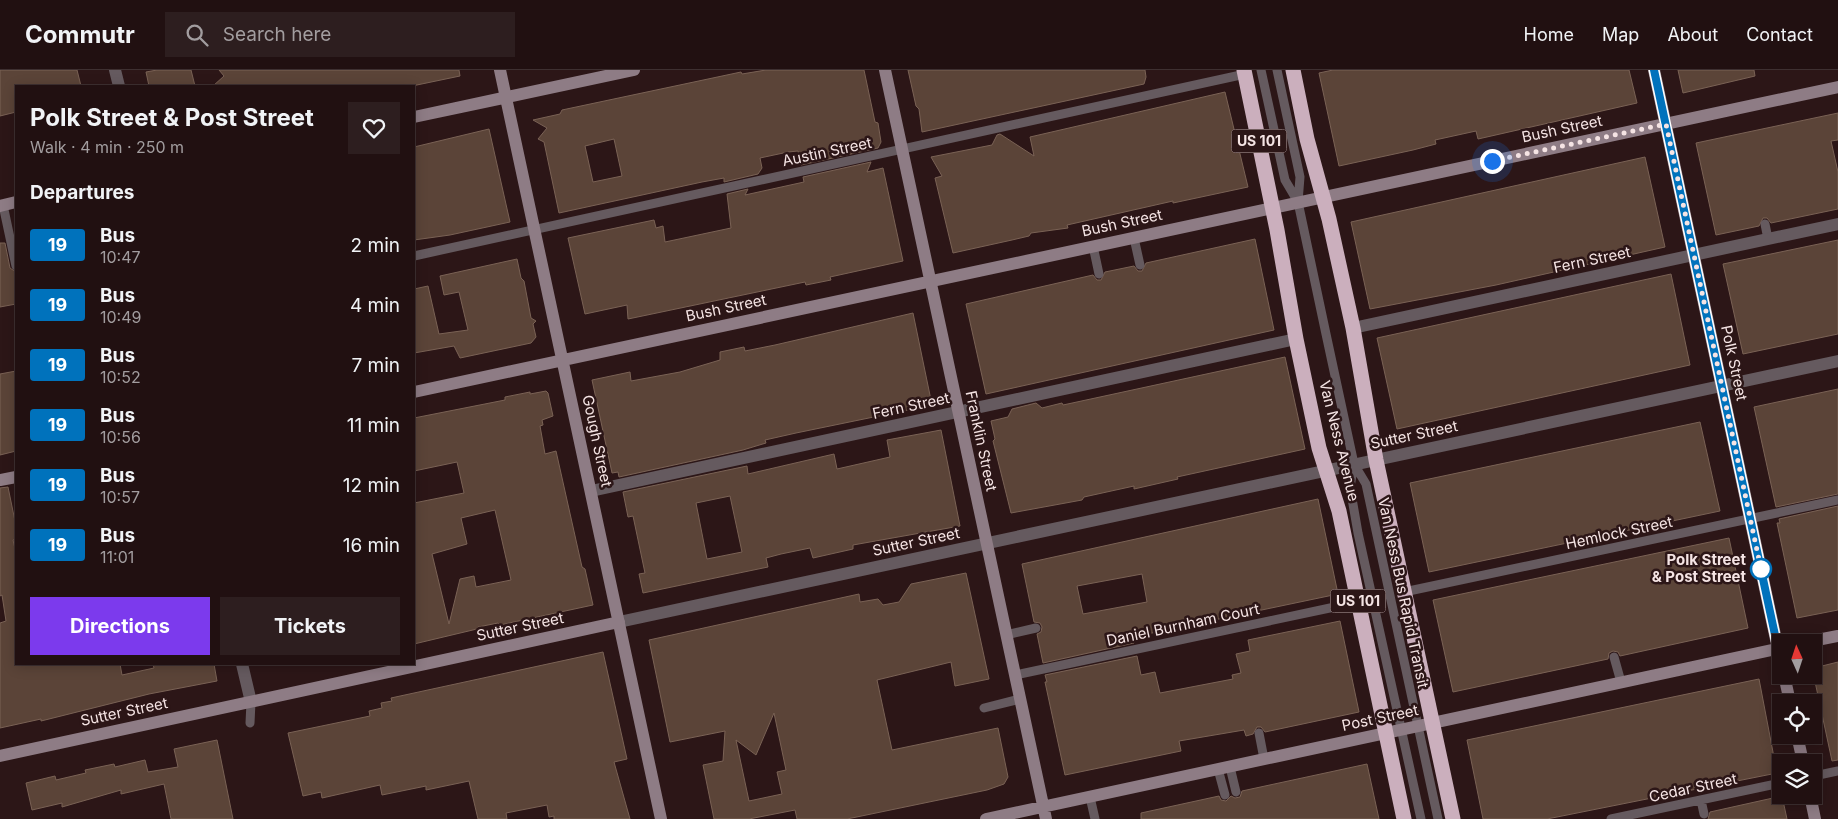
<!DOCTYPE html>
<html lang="en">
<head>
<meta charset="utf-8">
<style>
  :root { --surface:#211011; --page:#2d1e1f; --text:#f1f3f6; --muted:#a29d9f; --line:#3e3031; --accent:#7c3aed }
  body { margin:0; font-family:Inter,sans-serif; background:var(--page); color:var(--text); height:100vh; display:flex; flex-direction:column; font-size:19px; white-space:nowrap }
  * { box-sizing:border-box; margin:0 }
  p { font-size:16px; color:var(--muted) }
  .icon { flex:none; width:28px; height:28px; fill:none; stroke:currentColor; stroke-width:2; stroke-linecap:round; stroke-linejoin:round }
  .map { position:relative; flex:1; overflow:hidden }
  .panel { position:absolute; left:15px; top:15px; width:400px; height:580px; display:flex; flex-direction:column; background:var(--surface); border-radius:0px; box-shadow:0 2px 12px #0003,0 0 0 1px var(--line) }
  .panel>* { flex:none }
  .badge { padding:0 10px; border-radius:4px; font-size:18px; line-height:32px }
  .needle { width:32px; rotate:357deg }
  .fabs { position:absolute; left:1772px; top:564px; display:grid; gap:10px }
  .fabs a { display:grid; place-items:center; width:50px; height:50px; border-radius:0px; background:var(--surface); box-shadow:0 2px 12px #0003,0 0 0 1px var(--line); font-size:25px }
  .you { position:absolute; width:25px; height:25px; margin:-12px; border:4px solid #fff; border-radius:50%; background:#1a73e8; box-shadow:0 0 0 8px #1a73e833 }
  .map>.badge { position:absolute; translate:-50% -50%; box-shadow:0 0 0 2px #fff }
  h2 { padding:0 15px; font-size:19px; line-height:45px }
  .round { display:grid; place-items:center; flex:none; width:52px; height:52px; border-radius:0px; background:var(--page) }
  .overview { display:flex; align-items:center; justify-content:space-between; height:85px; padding:0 15px }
  h1 { font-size:24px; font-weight:700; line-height:38px }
  .action { display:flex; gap:10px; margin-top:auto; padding:10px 15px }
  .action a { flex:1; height:58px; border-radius:0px; background:var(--accent); color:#fff; font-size:20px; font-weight:700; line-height:58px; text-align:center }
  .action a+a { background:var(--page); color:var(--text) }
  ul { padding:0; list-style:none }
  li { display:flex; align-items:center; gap:15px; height:60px; padding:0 15px }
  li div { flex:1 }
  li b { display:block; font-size:19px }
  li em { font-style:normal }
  li .badge { min-width:55px; font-weight:700; text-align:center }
  header { display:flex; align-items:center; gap:30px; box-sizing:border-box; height:70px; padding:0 25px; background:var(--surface); border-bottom:1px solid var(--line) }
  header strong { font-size:24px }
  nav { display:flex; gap:28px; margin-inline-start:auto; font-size:18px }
  .search { width:350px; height:45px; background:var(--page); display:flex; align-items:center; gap:12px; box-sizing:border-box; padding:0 18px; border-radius:0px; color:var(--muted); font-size:19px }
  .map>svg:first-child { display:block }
</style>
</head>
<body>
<header>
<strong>Commutr</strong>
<div class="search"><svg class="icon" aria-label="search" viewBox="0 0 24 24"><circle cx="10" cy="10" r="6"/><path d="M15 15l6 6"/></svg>Search here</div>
<nav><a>Home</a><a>Map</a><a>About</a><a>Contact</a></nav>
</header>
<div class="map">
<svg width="1838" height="749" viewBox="0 0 1838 749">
  <rect width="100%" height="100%" fill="#2c1617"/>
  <path fill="#5b4438" stroke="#7a6255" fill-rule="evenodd" d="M0 0H77L81 16H16V42L0 46Z
    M157 0H191L195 16H149L146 2Z
    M219 0H459L460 6 412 16H213L224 6Z
    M766 0H864L875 52 878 53 881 72 878 78 801 95 798 81 788 82 760 88 762 98 758 104 724 112V108L702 112 559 143 544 72 538 69 547 58 533 50 560 44 562 40 741 2 742 4ZM614 69 622 106 593 112 585 76Z
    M908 0H1145L1146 7 1144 14 922 62 919 39 916 36Z
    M1333 0H1629L1637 33 1478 69 1476 61 1435 70 1436 74 1413 80 1339 96 1319 3Z
    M1678 0H1754L1755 6 1683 23Z
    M1225 22 1248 117 1173 133V131L1067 155 1068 158 1031 163 1029 166 1012 170 953 183 935 108 942 106 931 87 992 75 997 65 1000 64 1034 86 1030 67Z
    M1838 43V70L1831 71 1838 102V139L1771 153 1767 148H1763L1759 156 1716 165 1696 73Z
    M489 59 510 152 450 165 414 170V77Z
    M1645 87 1665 177 1496 215 1370 239 1351 152Z
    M871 92 867 102 883 98 903 191 830 207 831 210 806 215 805 212 628 249 627 235 585 244 568 168 654 150 656 158 663 156 665 172 731 158 727 124 748 119 745 125 804 112 803 107Z
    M1255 169 1274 260 986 324 966 234 1093 205 1097 210H1101L1105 202 1134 196 1138 201H1142L1146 193Z
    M1838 170V264L1743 284 1723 194Z
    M0 173H5L10 198 16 202V234L0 237Z
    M517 189 521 208 524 211 531 248 536 251 533 254 536 267 531 273 460 288 454 276 414 283V219L428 216 439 264 468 260 459 222 444 225 440 206Z
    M1671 204 1690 295 1397 359 1377 268Z
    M913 243 932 335 796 363 765 370 766 373 743 380 619 407 618 402 612 403 592 310 630 302 631 311 680 302 720 290V282L744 277 745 281 775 275Z
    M1285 287 1305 379 1177 407 1178 409 1134 419V416L1084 427 1082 430 1011 443 993 371 995 369 991 351 1008 347 1012 339 1036 333 1042 338 1062 333 1063 335Z
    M16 301V381L0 385V304Z
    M1838 319V424L1776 437 1754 337Z
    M546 321 548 323 553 346 542 350 543 355 540 356 545 384 556 381 582 497 585 499 593 535 500 555 498 553 478 557 477 559 414 574V433L464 423 457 392 414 401V348L505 330V327L530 322V324ZM495 440 511 510 476 517 474 506 460 509 449 554 432 484 467 474 461 448Z
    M1700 352 1720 441 1429 502 1410 413Z
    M941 360 960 456 853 475V479L813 488 810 478 781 484 766 488 768 497 643 523 639 504 645 503 633 446 628 447 623 422 747 396 748 404 834 384 837 399 890 387 887 370ZM730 426 742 482 707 489 696 433Z
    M8 417 16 456V469L13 470 16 483V594H120L122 605 154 598 153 594H214L217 611 149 624 41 651V649L0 658V553L6 551 2 525 0 526V418Z
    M1318 429 1338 524 1133 567 1134 573 1043 593 1037 564 1041 562 1042 557 1040 553 1034 552 1022 494ZM1142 504 1147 532 1083 544 1077 516Z
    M1838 436V540L1797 548 1777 453H1780L1779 449Z
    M1729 468 1748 558 1620 586 1618 582 1613 581 1609 583 1608 589 1453 622 1433 530Z
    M966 503 989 609 955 616 951 592 877 610 892 680 998 658 1008 707 1004 714 987 720 847 749H797L795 740 749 749H714L703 695 723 691 725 661 670 672 649 570 859 524 860 532 878 529 883 535 899 532 911 514ZM774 643 786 700 777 702 782 724 749 731 736 670 756 685Z
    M1340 551 1359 642 1265 662 1261 657H1257L1253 664 1246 666 1244 660 1179 671 1181 681 1065 705 1045 612H1047L1045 605 1137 586 1141 605 1155 602 1160 623 1233 609 1232 605 1241 603 1236 584 1250 581 1248 570Z
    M603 582 627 689 614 692 630 749H554V746L549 747 547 735 506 743 507 749H478L469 711 426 720V716L382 725 380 715 322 728 321 722 303 726 288 663 370 646 369 641 382 638 381 633 392 631 391 628Z
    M1838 592V690L1832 691 1814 607V598Z
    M1759 609 1777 703 1547 749H1483L1467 670Z
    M217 670 233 749H171L164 714 121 724V720L62 737V733L32 740 26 713 55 706 56 710 86 703 85 700 114 694 115 697 145 690 148 702 178 697 174 679Z
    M1367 694 1379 749H1141V743L1219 726 1221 730 1226 731 1231 726 1235 728 1240 727 1242 721Z
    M1782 726 1787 749H1708L1710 742Z"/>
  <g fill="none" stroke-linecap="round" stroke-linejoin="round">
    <path stroke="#655a5f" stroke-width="9" d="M1261 0 1285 110 1298 132
      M1277 0 1300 107 1298 132 1326 264 1354 394 1366 414 1438 749
      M3 135 16 196
      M1765 154 1768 169
      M1134 168 1140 195
      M1093 176 1099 204
      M414 186 1245 4
      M1354 394 1350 417 1358 463 1421 749
      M1404 522 1838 430
      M1006 565 1036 558
      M1614 587 1621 612
      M1015 605 1358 532
      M984 638 1020 629
      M250 653 251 632
      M1259 663 1264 689
      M1230 697 1236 722
      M1218 699 1225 725
      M1814 706 1838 701
      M1090 727 1095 749
      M1701 730 1704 744
      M1611 749 1781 713"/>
    <path stroke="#655a5f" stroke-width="12" d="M115 0 119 16
      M1353 258 1838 154
      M591 421 1296 269
      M619 552 1838 291
      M242 594 251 632"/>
    <path stroke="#8e7c85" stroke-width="12" d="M500 0 661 749
      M885 0 1046 749
      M1654 0 1781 593
      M414 47 634 0
      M0 136 16 132
      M414 322 1838 17
      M0 410 16 407
      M1807 572 1838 566
      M1784 605 1790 632
      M1797 665 1803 692
      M0 686 619 552
      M1810 725 1815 749
      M986 749 1781 578"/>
    <path stroke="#cbafbd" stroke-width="15" d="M1244 0 1277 160 1296 269 1319 378 1339 441 1404 749
      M1293 0 1307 69 1329 149 1353 258 1376 390 1453 749"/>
  </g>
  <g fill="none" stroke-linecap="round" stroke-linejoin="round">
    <defs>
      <path id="line" d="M1654 0 1781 593"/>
    </defs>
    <use href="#line" stroke="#fff" stroke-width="11"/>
    <use href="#line" stroke="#0072bc" stroke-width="8"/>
    <path stroke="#f5e4e4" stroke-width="5" stroke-dasharray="0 9" d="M1492 91 1666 54 1761 499"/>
  </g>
  <circle fill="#fff" stroke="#0072bc" stroke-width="2.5" cx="1761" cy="499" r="10"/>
  <g text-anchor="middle" stroke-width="5" stroke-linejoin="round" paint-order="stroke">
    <g fill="#2c1617" stroke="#b9a6a6" stroke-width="1">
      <rect x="1231.5" y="59.5" width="55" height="23" rx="4"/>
      <rect x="1330.5" y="519.5" width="55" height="23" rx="4"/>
    </g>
    <g font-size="14" font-weight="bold" fill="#f5e4e4">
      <text x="1259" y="76">US 101</text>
      <text x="1358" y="536">US 101</text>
    </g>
    <g font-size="15" fill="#f5e4e4" stroke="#2c1617">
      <text transform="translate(1562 59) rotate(-12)" y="5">Bush Street</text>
      <text transform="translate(827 82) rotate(-12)" y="5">Austin Street</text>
      <text transform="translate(1122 153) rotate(-12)" y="5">Bush Street</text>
      <text transform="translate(1592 190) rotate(-12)" y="5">Fern Street</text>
      <text transform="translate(726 238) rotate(-12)" y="5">Bush Street</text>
      <text transform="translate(1734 293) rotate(78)" y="5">Polk Street</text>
      <text transform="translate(911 336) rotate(-12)" y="5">Fern Street</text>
      <text transform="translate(1414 365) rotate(-12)" y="5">Sutter Street</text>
      <text transform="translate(597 371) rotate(78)" y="5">Gough Street</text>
      <text transform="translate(981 371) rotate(78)" y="5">Franklin Street</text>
      <text transform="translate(1339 371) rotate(76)" y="5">Van Ness Avenue</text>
      <text transform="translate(1619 463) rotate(-12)" y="5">Hemlock Street</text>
      <text transform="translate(916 472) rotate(-12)" y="5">Sutter Street</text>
      <text transform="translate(1403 523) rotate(78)" y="5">Van Ness Bus Rapid Transit</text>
      <text transform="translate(1183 555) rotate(-12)" y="5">Daniel Burnham Court</text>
      <text transform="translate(520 557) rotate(-12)" y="5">Sutter Street</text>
      <text transform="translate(124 642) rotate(-12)" y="5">Sutter Street</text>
      <text transform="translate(1380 648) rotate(-12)" y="5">Post Street</text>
      <text transform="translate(1693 718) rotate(-12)" y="5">Cedar Street</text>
    </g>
    <g font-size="15" font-weight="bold" fill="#f5e4e4" stroke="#2c1617" text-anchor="end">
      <text x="1746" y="495">Polk Street<tspan x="1746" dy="17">&amp; Post Street</tspan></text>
    </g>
  </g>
</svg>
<div class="fabs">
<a><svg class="needle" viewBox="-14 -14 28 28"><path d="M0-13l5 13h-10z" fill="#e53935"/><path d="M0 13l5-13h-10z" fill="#a29d9f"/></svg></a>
<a><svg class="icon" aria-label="locate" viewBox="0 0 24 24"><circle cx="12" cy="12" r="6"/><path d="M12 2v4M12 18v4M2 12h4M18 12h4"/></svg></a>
<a><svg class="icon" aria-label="layers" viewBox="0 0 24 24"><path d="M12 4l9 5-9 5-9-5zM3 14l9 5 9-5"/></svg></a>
</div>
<div class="you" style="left:1492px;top:91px"></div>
<section class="panel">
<div class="overview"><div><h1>Polk Street &amp; Post Street</h1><p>Walk · 4 min · 250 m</p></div><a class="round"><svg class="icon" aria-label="heart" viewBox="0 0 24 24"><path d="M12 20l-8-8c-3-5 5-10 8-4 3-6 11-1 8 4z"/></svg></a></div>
<h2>Departures</h2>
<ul>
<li><span class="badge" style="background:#0072bc;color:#fff">19</span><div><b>Bus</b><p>10:47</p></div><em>2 min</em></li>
<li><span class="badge" style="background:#0072bc;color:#fff">19</span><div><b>Bus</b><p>10:49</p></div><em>4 min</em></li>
<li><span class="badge" style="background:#0072bc;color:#fff">19</span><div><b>Bus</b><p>10:52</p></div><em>7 min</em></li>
<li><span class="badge" style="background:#0072bc;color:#fff">19</span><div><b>Bus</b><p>10:56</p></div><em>11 min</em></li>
<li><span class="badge" style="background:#0072bc;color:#fff">19</span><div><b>Bus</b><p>10:57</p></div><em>12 min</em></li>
<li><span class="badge" style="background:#0072bc;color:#fff">19</span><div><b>Bus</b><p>11:01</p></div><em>16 min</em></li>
</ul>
<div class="action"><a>Directions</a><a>Tickets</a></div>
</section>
</div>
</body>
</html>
